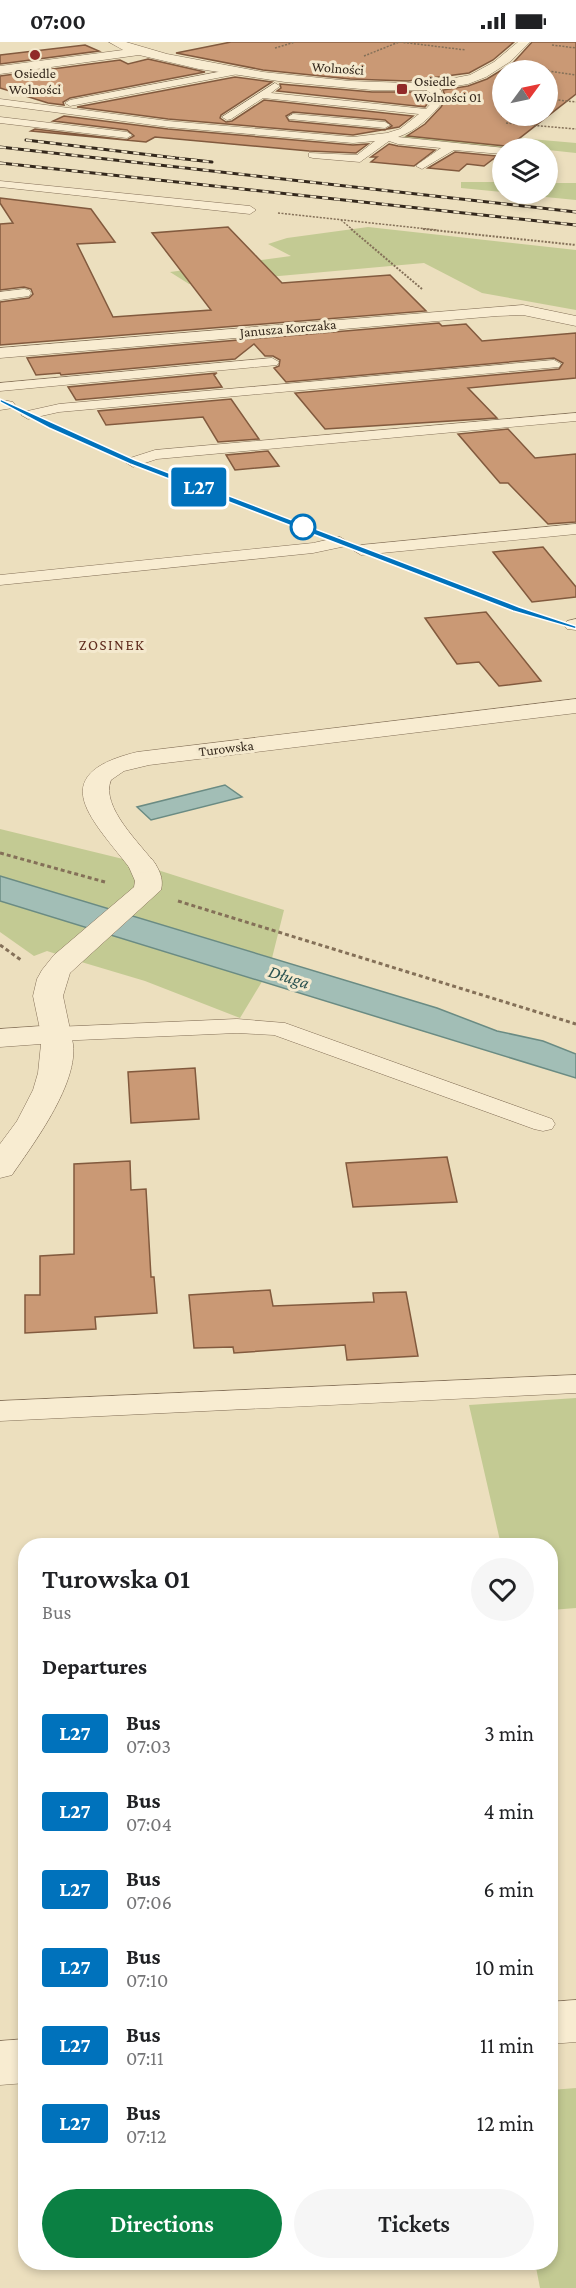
<!DOCTYPE html>
<html lang="en">
<head>
<meta charset="utf-8">
<style>
  :root { --surface:#fff; --page:#f6f6f6; --text:#202124; --muted:#757577; --accent:#0b8043 }
  body { margin:0; font-family:"Crimson Pro",serif; background:var(--page); color:var(--text); height:100vh; display:flex; flex-direction:column; font-size:22px; white-space:nowrap }
  * { box-sizing:border-box; margin:0 }
  p { font-size:20px; color:var(--muted) }
  .icon { flex:none; width:33px; height:33px; fill:none; stroke:currentColor; stroke-width:2; stroke-linecap:round; stroke-linejoin:round }
  .map { position:relative; flex:1; overflow:hidden }
  .panel { position:absolute; left:18px; top:1496px; width:540px; height:732px; display:flex; flex-direction:column; background:var(--surface); border-radius:24px; box-shadow:0 3px 9px #0003 }
  .panel>* { flex:none }
  .badge { padding:0 12px; border-radius:4px; font-size:21px; line-height:39px }
  .needle { width:39px; rotate:57deg }
  .tools { position:absolute; left:492px; top:18px; display:grid; gap:12px }
  .tools a { display:grid; place-items:center; width:66px; height:66px; border-radius:50%; background:var(--surface); box-shadow:0 3px 9px #0003; font-size:30px }
  .map>.badge { position:absolute; translate:-50% -50%; box-shadow:0 0 0 3px #fff }
  h2 { padding:0 24px; font-size:22px; line-height:54px }
  .round { display:grid; place-items:center; flex:none; width:63px; height:63px; border-radius:32px; background:var(--page) }
  .summary { display:flex; align-items:center; justify-content:space-between; height:102px; padding:0 24px }
  h1 { font-size:28px; font-weight:600; line-height:45px }
  .action { display:flex; gap:12px; margin-top:auto; padding:12px 24px }
  .action a { flex:1; height:69px; border-radius:36px; background:var(--accent); color:#fff; font-size:24px; font-weight:600; line-height:69px; text-align:center }
  .action a+a { background:var(--page); color:var(--text) }
  ul { padding:0; list-style:none }
  li { display:flex; align-items:center; gap:18px; height:78px; padding:0 24px }
  li div { flex:1 }
  li b { display:block; font-size:22px }
  li em { font-style:normal }
  li .badge { min-width:66px; font-weight:700; text-align:center }
  .status { display:flex; justify-content:space-between; align-items:center; height:42px; padding:0 30px; background:var(--surface); direction:ltr }
  .status svg { height:16px; fill:currentColor }
  .map>svg:first-child { display:block }
</style>
</head>
<body>
<div class="status"><b>07:00</b><svg viewBox="0 0 49 12"><path d="M0 12V9h3v3zM5 12V6h3v6zM10 12V3h3v9zM15 12V0h3v12zM26 1h20v11H26zM47 4h2v5h-2z"/></svg></div>
<div class="map">
<svg width="576" height="2246" viewBox="0 0 576 2246">
  <rect width="100%" height="100%" fill="#ecdfbe"/>
  <path fill="#c3ca93" d="M418 87 576 101V111L548 108V106H492L401 96Z
    M461 140H502V150L461 146Z
    M548 141H576V158L515 152H548Z
    M368 185 576 208V268L482 251 424 221 189 242 170 230 291 214 268 202 287 196Z
    M0 787 123 817 284 868 272 916 0 834Z
    M0 859 263 938 240 976 145 939 78 919 47 909 34 914 0 890Z
    M576 1356V1566L551 1568 550 1503H501L469 1363Z
    M576 2046V2246H540L535 2220H550L551 2048Z"/>
  <path fill="#a2beb6" stroke="#6a8b83" stroke-width="1.5" d="M225 743 242 755 151 778 137 765Z
    M0 834 437 966 497 989 543 999 576 1012V1036L0 859Z"/>
  <path fill="#ca9975" stroke="#825a3e" stroke-width="1.5" fill-rule="evenodd" d="M231 0H514L493 18 469 31 408 39 350 37 263 28 176 11Z
    M532 0H576V52L507 106 505 104 407 94 425 82 441 65 446 57 443 48 468 44 487 37 513 21ZM502 28H548V74H502Z
    M85 3 99 9 0 22V13Z
    M148 17 205 30 70 56 63 60 64 63 48 61 0 46V34L120 18 128 22Z
    M235 35 272 40 221 73 220 76 226 80 232 79 264 58 413 74 399 85 353 93 168 77 77 65ZM293 70 385 78 392 84 385 88 289 79 286 74Z
    M280 42 372 50H425L431 57 425 65 277 49 281 46Z
    M64 74 168 87 353 103 368 102 356 111 309 109 155 95 146 100 31 89 35 87 127 98 134 94 127 88 53 79Z
    M389 102 398 104 435 108 414 124 371 120 377 115H371Z
    M455 110 497 114 484 124 467 122 459 129 428 126Z
    M0 156 91 167 115 200 77 202 113 275 211 268 152 191 228 185 282 241 390 233 426 269 0 303V260L29 256 33 252 31 247 24 245 0 248V182L13 181 0 161Z
    M439 281 442 284 466 282 482 299 576 291V336L468 346 497 376 325 387 295 351 559 327 563 321 554 316 286 340 274 326 279 324 280 318 273 314H265L254 302 235 317 61 333 60 331 36 333 27 316Z
    M217 331 214 333 222 345 76 358 68 345Z
    M231 357 259 397 218 400 203 375 106 383 98 369Z
    M508 387 535 416 576 412V480L548 482 508 441H500L458 392Z
    M268 409 279 424 235 428 226 413Z
    M543 505 576 545V555L532 560 493 510Z
    M486 570 541 639 499 644 479 620 457 622 425 576Z
    M195 1026 199 1077 131 1081 128 1030Z
    M447 1115 457 1160 353 1165 346 1121Z
    M130 1119 131 1148 146 1147 151 1235H154L157 1271 95 1275 96 1287 25 1291V1253H40V1214L74 1212V1122Z
    M270 1248 273 1264 374 1260 373 1251 406 1250 418 1314 347 1318 345 1303 234 1311 233 1305 194 1306 189 1253Z"/>
  <g fill="none" stroke-linecap="round" stroke-linejoin="round">
    <defs>
      <path id="service" d="M234 27 239 30 238 32 70 64 65 61 70 58Z
        M275 41 280 44 271 51 426 67 434 58 432 52 420 44 429 42 441 48 444 58C432 74 416 89 398 95L505 106H502V112L454 108 422 127 416 124 418 122 441 106 398 102 389 99 360 120 313 116 309 115V111L357 113 375 99 353 101 168 85 0 63V57L168 79 353 95 387 91 400 87 419 72 263 56 231 77 227 78 222 75Z
        M293 72 385 80 390 83 385 86 289 77 288 75Z
        M0 75 127 90 132 93 127 96 0 81Z
        M0 139 250 164 256 168 250 172 0 145Z
        M24 247 29 248 31 251 29 254 0 258V250Z
        M272 316 279 320 277 323 0 349V341Z
        M554 318 561 322 559 325 59 370 28 377 21 373 23 370 59 362Z
        M8 359 13 360 15 363 13 366 0 368V360Z
        M576 371V379L157 417 133 425 125 420 127 417 155 408Z
        M576 482V492L361 513 353 508 361 503Z
        M340 495 348 500 346 504 313 511 0 543V533L313 501Z
        M576 577V588L567 587 564 583 567 579Z
        M237 977 285 981 552 1077 555 1082 552 1087 543 1089 534 1087 274 993 237 991 56 999 48 997 44 992 48 987 56 985Z
        M576 1333V1351L0 1379V1359Z"/>
      <path id="pedestrian" d="M142 815 152 817C159 827 164 836 161 848L70 931 63 954 71 992 67 998 56 1001 45 998 41 992 33 954 37 937 42 928 54 913 134 845 135 839 128 823 132 817Z"/>
      <path id="minor" d="M109 0H126L167 12 263 30 350 39 408 41 444 38 470 33 494 20 518 0H530L511 19 486 35 468 42 432 48H372L285 40 199 27 139 13 0 32V24L123 8Z
        M523 263 576 274V284L523 273 497 274 0 316V306Z
        M576 657V671L149 723 124 729 111 738C100 765 141 802 156 823L152 829 142 831 132 829C94 779 41 733 137 710Z
        M56 983 67 986C93 1024 33 1102 12 1133L0 1136V1102L17 1079 33 1048 38 1031 41 1002 0 1005V987Z
        M576 1958V2000L550 2002V1960Z
        M26 1997V2041L0 2043V1999Z"/>
    </defs>
    <use href="#service" stroke="#847058" stroke-width="1"/>
    <use href="#pedestrian" stroke="#847058" stroke-width="1"/>
    <use href="#minor" stroke="#847058" stroke-width="1"/>
    <path stroke="#847058" stroke-width="1.5" stroke-dasharray="2 1.5" stroke-linecap="butt" d="M400 0 466 8
      M552 3 576 6
      M275 6 295 0
      M364 14 399 0
      M548 29 576 33
      M548 57 576 60
      M506 81 576 87
      M278 171 437 188
      M341 178 353 188"/>
    <path stroke="#847058" stroke-width="2" stroke-dasharray="2 1.5" stroke-linecap="butt" d="M351 187 422 247
      M423 187 576 203"/>
    <path stroke="#847058" stroke-width="3" stroke-dasharray="4 3" stroke-linecap="butt" d="M0 811 105 840
      M178 859 576 982
      M0 903 21 918"/>
    <use href="#service" fill="#f8ecd1" fill-rule="evenodd"/>
    <use href="#pedestrian" fill="#f8ecd1" fill-rule="evenodd"/>
    <use href="#minor" fill="#f8ecd1" fill-rule="evenodd"/>
    <defs>
      <path id="rail" d="M26 98 176 116
        M0 105 576 170
        M167 115 212 120
        M0 121 576 183"/>
    </defs>
    <use href="#rail" stroke="#34281c" stroke-width="3"/>
    <use href="#rail" stroke="#f4e9ce" stroke-width="2" stroke-dasharray="6" stroke-linecap="butt"/>
  </g>
  <path fill="#0072bc" stroke="#fff" stroke-width="1.5" d="M0 357 135 418 519 565 576 584V587L513 569 130 422 49 386 0 360Z"/>
  <g fill="#912a29" stroke="#f4e9ce" stroke-width="2">
    <circle cx="35" cy="13" r="6"/>
    <rect x="396" y="41" width="12" height="12" rx="3"/>
  </g>
  <circle fill="#fff" stroke="#0072bc" stroke-width="3" cx="303" cy="485" r="12"/>
  <g text-anchor="middle" stroke-width="6" stroke-linejoin="round" paint-order="stroke">
    <g font-size="14" fill="#34281c" stroke="#f4e9ce">
      <text transform="translate(338 26) rotate(4)" y="5">Wolności</text>
      <text transform="translate(288 286) rotate(-5)" y="5">Janusza Korczaka</text>
      <text transform="translate(226 706) rotate(-7)" y="5">Turowska</text>
    </g>
    <g font-size="14" fill="#34281c" stroke="#f4e9ce">
      <text x="35" y="36">Osiedle<tspan x="35" dy="16">Wolności</tspan></text>
      <text x="414" y="44" text-anchor="start">Osiedle<tspan x="414" dy="16">Wolności 01</tspan></text>
    </g>
    <g font-size="15" letter-spacing="1.5" fill="#5f2b1c" stroke="#f4e9ce">
      <text x="112" y="608">ZOSINEK</text>
    </g>
    <g font-size="18" font-style="italic" fill="#2b5351" stroke="#f4e9ce">
      <text transform="translate(289 935) rotate(18)" y="6">Długa</text>
    </g>
  </g>
</svg>
<div class="tools">
<a><svg class="needle" viewBox="-14 -14 28 28"><path d="M0-13l5 13h-10z" fill="#e53935"/><path d="M0 13l5-13h-10z" fill="#757577"/></svg></a>
<a><svg class="icon" aria-label="layers" viewBox="0 0 24 24"><path d="M12 4l9 5-9 5-9-5zM3 14l9 5 9-5"/></svg></a>
</div>
<b class="badge" style="left:199px;top:445px;background:#0072bc;color:#fff">L27</b>
<section class="panel">
<div class="summary"><div><h1>Turowska 01</h1><p>Bus</p></div><a class="round"><svg class="icon" aria-label="heart" viewBox="0 0 24 24"><path d="M12 20l-8-8c-3-5 5-10 8-4 3-6 11-1 8 4z"/></svg></a></div>
<h2>Departures</h2>
<ul>
<li><span class="badge" style="background:#0072bc;color:#fff">L27</span><div><b>Bus</b><p>07:03</p></div><em>3 min</em></li>
<li><span class="badge" style="background:#0072bc;color:#fff">L27</span><div><b>Bus</b><p>07:04</p></div><em>4 min</em></li>
<li><span class="badge" style="background:#0072bc;color:#fff">L27</span><div><b>Bus</b><p>07:06</p></div><em>6 min</em></li>
<li><span class="badge" style="background:#0072bc;color:#fff">L27</span><div><b>Bus</b><p>07:10</p></div><em>10 min</em></li>
<li><span class="badge" style="background:#0072bc;color:#fff">L27</span><div><b>Bus</b><p>07:11</p></div><em>11 min</em></li>
<li><span class="badge" style="background:#0072bc;color:#fff">L27</span><div><b>Bus</b><p>07:12</p></div><em>12 min</em></li>
</ul>
<div class="action"><a>Directions</a><a>Tickets</a></div>
</section>
</div>
</body>
</html>
